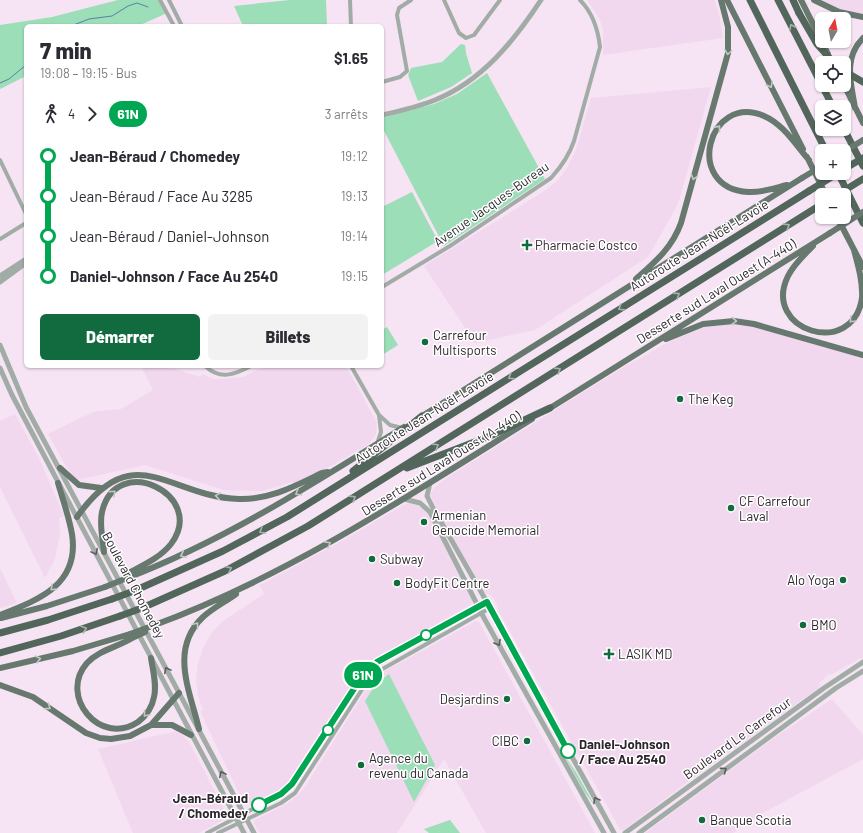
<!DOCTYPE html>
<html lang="fr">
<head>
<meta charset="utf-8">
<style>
  :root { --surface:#fff; --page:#f2f2f3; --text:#2b2b33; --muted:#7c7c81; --accent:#116b3f }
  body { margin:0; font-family:Barlow,sans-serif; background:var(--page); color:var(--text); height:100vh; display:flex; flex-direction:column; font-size:15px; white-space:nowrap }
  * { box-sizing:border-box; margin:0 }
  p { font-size:13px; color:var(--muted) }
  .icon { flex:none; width:22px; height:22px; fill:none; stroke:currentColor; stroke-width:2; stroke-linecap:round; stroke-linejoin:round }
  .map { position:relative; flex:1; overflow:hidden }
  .details { position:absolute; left:24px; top:24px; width:360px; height:344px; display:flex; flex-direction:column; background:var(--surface); border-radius:6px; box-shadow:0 1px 3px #0004 }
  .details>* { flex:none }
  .badge { padding:0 8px; border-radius:13px; font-size:14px; line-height:26px }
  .needle { width:26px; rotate:10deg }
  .tools { position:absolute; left:815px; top:12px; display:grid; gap:8px }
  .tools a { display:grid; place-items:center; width:36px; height:36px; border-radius:6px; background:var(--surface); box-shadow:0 1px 3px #0004; font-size:20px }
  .map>.badge { position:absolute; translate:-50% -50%; box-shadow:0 0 0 2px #fff }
  .legs { display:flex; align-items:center; gap:6px; height:44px; padding:0 16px; font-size:13px }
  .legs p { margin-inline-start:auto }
  .summary { display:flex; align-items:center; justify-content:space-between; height:68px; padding:0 16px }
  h1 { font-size:22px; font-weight:800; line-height:30px }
  .cta { display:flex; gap:8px; margin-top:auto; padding:8px 16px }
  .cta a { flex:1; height:46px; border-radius:6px; background:var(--accent); color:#fff; font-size:16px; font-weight:800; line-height:46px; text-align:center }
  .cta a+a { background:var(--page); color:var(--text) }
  ul { padding:0 16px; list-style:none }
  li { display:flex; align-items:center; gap:14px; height:40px; font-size:15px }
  li i { display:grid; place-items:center; width:6px; height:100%; margin:0 5px; background:currentColor }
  li i::after { content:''; width:10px; height:10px; margin:-5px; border:3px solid; border-radius:50%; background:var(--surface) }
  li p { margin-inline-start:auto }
  li:first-child i { background:linear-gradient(#0000 50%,currentColor 0) }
  li:last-child i { background:linear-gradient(currentColor 50%,#0000 0) }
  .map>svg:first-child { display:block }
</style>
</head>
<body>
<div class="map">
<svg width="863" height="833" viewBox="0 0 863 833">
  <rect width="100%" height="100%" fill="#f6e3f3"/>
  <path fill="#f1d8ee" d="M587 0H714L719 14 723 38 603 55V28L599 18Z
    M821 0H863V14L838 9Z
    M711 87 678 204 648 257 535 330 475 343 424 266 546 190 558 180 567 168 576 150 591 98Z
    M741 323 863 357V657L832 674H829L819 683 820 687 686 783 625 829 621 831 498 610V607L492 596 484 592 445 525 430 495 434 488 445 479 614 373 677 337 692 330 712 324Z
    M141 366H167L200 377 203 374 213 379H222L243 377 265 366H346L377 423 376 434 369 444 322 471 294 484 292 482 262 491 224 490 145 465 77 480 67 468 48 434 93 412 121 409 153 390Z
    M15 414 39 458 64 516 59 518 60 534 55 559 45 578 0 487V421Z
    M410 503 425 508 472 598V604L426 631 411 638V639L376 659 366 667 354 681 291 781 276 793 251 806 249 803 247 806 244 804 200 711 203 710 198 696 196 679 198 663 204 646 212 632 223 621 264 594 261 587 258 586 342 541 403 505Z
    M0 568 17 603 0 608Z
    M476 621 479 622 595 833H486L444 759 397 833H260L254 823 255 820 290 802 303 790 366 690 378 675Z
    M832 699 863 735V759L752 819 733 833H645L774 738Z
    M178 731 189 742 228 817 199 833H133L98 749Z"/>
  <path fill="#9bdeb7" d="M118 0H160L167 13 138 26H26V76L0 89V25L52 17Z
    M290 0H326L327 26H320L319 24 313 26H243L234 6Z
    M461 44 465 45 466 53 472 73 451 87 418 101 408 75 411 68 442 62Z
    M487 73 545 179 444 246 382 127V118L434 104 457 94Z
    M412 192 438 241 382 275V207Z
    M387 327 398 345 382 355V330Z
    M389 674 435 765 414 802 365 701 376 684Z
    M564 755 576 772 595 806 585 793Z
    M450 820 460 833H429L424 829Z"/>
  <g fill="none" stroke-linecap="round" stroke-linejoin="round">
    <path stroke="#5a7fa8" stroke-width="1" d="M71 26 89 19 112 16 128 6 137 3 148 7
      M0 83 9 79 26 65"/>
    <path stroke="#a2aca6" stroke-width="4" d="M160 0 174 26
      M169 0 182 26
      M350 0 351 26
      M444 0 459 33 466 38 474 35 500 0
      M382 82 400 77 407 71 397 15 399 8 411 0
      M0 160 26 214
      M0 239 26 223
      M382 287 450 246 551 178C561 167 569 156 574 141L600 47C598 29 593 13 580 0
      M205 366C220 380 234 375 251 366
      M351 366 379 415 390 425 402 428
      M377 444 381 432 379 415
      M207 833 279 795 290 786 359 681 371 667 487 602
      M218 833 281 803 295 793 365 685 379 671 490 608"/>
    <path stroke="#a2aca6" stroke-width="5" d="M382 115C400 111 418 107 435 100 482 81 514 41 541 0
      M0 276 26 259
      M0 282 26 263
      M0 345 26 407 254 833
      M0 368 12 395 244 833
      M430 483 427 496 433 508 484 597 614 833
      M404 499 420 503 430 512 484 618 604 833
      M625 833 824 688 863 662
      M639 833 836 688 863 671"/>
    <path stroke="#67786f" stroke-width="6" d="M727 0 803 149
      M801 0 828 54
      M814 0 839 12 863 17
      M844 85 863 123
      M855 108C851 83 843 58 863 38
      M807 157 826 195
      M787 185C775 188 762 193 748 192 683 188 708 92 764 116 783 124 795 144 809 160
      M837 217 863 267
      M813 246C804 255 794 264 788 276 761 331 853 359 862 298 863 282 858 265 854 250
      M636 279C655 262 672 248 681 223L728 53V27L721 0
      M666 339 703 324 734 321 754 324 863 355
      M547 410 830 233
      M419 418 802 178
      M60 468 79 485 101 488
      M77 517C134 436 169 497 239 499 270 500 295 486 322 473L328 472
      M104 552C103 539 99 525 102 512 116 451 208 495 171 544 159 559 141 566 125 575
      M127 578C226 540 314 483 404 427
      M0 615C38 600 80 585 72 534 69 517 63 500 58 483
      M1 618 47 606 105 587
      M152 626C288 576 410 495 532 419
      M132 638C118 647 99 650 87 663 58 696 100 747 138 722 146 716 152 708 154 697 157 685 153 671 151 658
      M0 668 73 651 130 634
      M0 685 33 697 86 733 100 738 111 739 130 736 151 725 179 693
      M151 725H172L191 735
      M199 729C190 691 169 649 203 617 213 608 225 602 236 594"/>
    <path stroke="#52665b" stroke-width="7" d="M750 0 826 151
      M778 0 833 107
      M793 0 799 13
      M844 129 863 166
      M838 173 863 223
      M407 468 490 436 550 408
      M353 471 422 416
      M134 591 223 551 287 517 809 191
      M142 608 225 571 308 526 822 204
      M0 633 48 620 112 599
      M0 653 61 636 120 616"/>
    <path stroke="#67786f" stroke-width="6" d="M844 152 863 140
      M802 178 822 166
      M830 233 863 212
      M105 587 127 578
      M130 634 152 626
      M132 638 145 632"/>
    <path stroke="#52665b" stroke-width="7" d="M799 13 817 44 834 63
      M844 71 863 82
      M844 169 863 158
      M809 191 838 173
      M837 195 863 179
      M112 599 134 591
      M120 616 142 608"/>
  </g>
  <defs><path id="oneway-chevron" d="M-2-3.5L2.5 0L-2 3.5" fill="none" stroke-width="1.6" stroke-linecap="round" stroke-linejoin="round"/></defs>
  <g stroke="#a8b2ad">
    <use href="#oneway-chevron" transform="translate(792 27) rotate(-117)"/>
    <use href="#oneway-chevron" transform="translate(787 226) rotate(-32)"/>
    <use href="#oneway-chevron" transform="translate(677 295) rotate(-33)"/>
    <use href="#oneway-chevron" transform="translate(621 308) rotate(148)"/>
    <use href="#oneway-chevron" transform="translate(558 370) rotate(-32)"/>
    <use href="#oneway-chevron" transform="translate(511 377) rotate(148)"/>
    <use href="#oneway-chevron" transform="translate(436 446) rotate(-32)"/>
    <use href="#oneway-chevron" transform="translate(353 498) rotate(-32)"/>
    <use href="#oneway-chevron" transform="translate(262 531) rotate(150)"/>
    <use href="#oneway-chevron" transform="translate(229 569) rotate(-26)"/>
    <use href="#oneway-chevron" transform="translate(84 629) rotate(-18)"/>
  </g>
  <g stroke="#c2c9c5">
    <use href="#oneway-chevron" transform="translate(728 52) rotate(98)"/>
    <use href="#oneway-chevron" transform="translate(770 85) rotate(63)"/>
    <use href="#oneway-chevron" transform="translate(718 128) rotate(-51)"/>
    <use href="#oneway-chevron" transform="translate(694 177) rotate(105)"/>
    <use href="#oneway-chevron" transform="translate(852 320) rotate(133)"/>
    <use href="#oneway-chevron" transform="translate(734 321) rotate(3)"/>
    <use href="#oneway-chevron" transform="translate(113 493) rotate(-43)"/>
    <use href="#oneway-chevron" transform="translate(298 493) rotate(149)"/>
    <use href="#oneway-chevron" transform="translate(218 496) rotate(-168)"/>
    <use href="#oneway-chevron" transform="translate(328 544) rotate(-29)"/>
    <use href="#oneway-chevron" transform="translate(183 555) rotate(155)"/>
    <use href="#oneway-chevron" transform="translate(53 588) rotate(136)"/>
    <use href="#oneway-chevron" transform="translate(196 625) rotate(-53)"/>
    <use href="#oneway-chevron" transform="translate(38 659) rotate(-13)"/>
    <use href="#oneway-chevron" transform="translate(48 707) rotate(34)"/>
    <use href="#oneway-chevron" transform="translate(146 714) rotate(130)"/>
  </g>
  <g stroke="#5c5c5d">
    <use href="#oneway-chevron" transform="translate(95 552) rotate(62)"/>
    <use href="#oneway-chevron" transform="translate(498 643) rotate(61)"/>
    <use href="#oneway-chevron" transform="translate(167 670) rotate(-118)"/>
    <use href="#oneway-chevron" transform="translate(724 770) rotate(-36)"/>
    <use href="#oneway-chevron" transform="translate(222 774) rotate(-118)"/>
    <use href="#oneway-chevron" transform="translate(596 800) rotate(-119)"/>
  </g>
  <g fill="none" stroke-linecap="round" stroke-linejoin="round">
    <defs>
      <path id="line-1" d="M259 805 281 794 292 784 359 681 377 662 487 602 568 751"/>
    </defs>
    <use href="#line-1" stroke="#fff" stroke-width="9"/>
    <use href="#line-1" stroke="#00a651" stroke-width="6"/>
  </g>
  <g fill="#116b3f" stroke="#fff" stroke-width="1.5">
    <path d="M525 239h4v4h4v4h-4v4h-4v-4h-4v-4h4z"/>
    <circle cx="425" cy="342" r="4"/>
    <circle cx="680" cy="399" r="4"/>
    <circle cx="731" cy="508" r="4"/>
    <circle cx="424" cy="522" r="4"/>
    <circle cx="372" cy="559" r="4"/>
    <circle cx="843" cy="580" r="4"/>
    <circle cx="397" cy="583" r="4"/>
    <circle cx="803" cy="625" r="4"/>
    <path d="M607 648h4v4h4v4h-4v4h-4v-4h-4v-4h4z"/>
    <circle cx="507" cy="699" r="4"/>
    <circle cx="527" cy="741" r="4"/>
    <circle cx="361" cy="765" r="4"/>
    <circle cx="702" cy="820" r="4"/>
  </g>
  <g fill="#fff" stroke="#00a651" stroke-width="2">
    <circle cx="426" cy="635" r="5"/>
    <circle cx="328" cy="730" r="5"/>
    <circle cx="568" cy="751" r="7"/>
    <circle cx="259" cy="805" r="7"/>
  </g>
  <g text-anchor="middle" stroke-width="3" stroke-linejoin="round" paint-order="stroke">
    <g font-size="13" fill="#2d272d" stroke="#fff">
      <text transform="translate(491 204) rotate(-35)" y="5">Avenue Jacques-Bureau</text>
      <text transform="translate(699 245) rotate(-32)" y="5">Autoroute Jean-Noël-Lavoie</text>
      <text transform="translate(716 291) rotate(-32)" y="5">Desserte sud Laval Ouest (A-440)</text>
      <text transform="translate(424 417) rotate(-32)" y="5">Autoroute Jean-Noël-Lavoie</text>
      <text transform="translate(441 463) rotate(-32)" y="5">Desserte sud Laval Ouest (A-440)</text>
      <text transform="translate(134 585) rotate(62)" y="5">Boulevard Chomedey</text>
      <text transform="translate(737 738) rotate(-36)" y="5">Boulevard Le Carrefour</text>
    </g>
    <g font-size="13" fill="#2d272d" stroke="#fff" text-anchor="start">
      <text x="535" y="250">Pharmacie Costco</text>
      <text x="433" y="340">Carrefour<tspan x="433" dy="15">Multisports</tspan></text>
      <text x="688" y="404">The Keg</text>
      <text x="739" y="506">CF Carrefour<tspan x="739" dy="15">Laval</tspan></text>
      <text x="432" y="520">Armenian<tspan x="432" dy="15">Genocide Memorial</tspan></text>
      <text x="380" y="564">Subway</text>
      <text x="835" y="585" text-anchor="end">Alo Yoga</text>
      <text x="405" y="588">BodyFit Centre</text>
      <text x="811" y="630">BMO</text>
      <text x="618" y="659">LASIK MD</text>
      <text x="499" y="704" text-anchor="end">Desjardins</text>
      <text x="519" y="746" text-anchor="end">CIBC</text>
      <text x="369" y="763">Agence du<tspan x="369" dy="15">revenu du Canada</tspan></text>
      <text x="710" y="825">Banque Scotia</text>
    </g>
    <g font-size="13" font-weight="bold" fill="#2d272d" stroke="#fff" text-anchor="start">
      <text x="579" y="749">Daniel-Johnson<tspan x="579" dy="15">/ Face Au 2540</tspan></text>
      <text x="248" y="803" text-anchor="end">Jean-Béraud<tspan x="248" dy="15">/ Chomedey</tspan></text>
    </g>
  </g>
</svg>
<div class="tools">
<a><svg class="needle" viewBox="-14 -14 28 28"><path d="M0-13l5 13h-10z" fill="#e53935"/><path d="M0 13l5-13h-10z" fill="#7c7c81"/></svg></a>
<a><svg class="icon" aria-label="locate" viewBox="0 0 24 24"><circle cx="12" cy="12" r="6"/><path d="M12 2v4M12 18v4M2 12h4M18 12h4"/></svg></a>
<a><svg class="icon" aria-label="layers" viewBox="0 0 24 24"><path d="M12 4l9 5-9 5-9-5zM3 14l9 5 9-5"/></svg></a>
<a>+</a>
<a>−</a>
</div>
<b class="badge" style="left:363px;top:675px;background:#00a651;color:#fff">61N</b>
<section class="details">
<div class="summary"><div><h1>7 min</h1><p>19:08 – 19:15 · Bus</p></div><b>$1.65</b></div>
<div class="legs"><svg class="icon" aria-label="walk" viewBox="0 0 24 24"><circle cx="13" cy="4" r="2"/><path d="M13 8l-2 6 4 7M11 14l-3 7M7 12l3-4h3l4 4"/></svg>4<svg class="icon" aria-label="forward" viewBox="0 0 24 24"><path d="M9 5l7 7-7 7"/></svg><b class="badge" style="background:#00a651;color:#fff">61N</b><p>3 arrêts</p></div>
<ul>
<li><i style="color:#00a651"></i><b>Jean-Béraud / Chomedey</b><p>19:12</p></li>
<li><i style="color:#00a651"></i><span>Jean-Béraud / Face Au 3285</span><p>19:13</p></li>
<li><i style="color:#00a651"></i><span>Jean-Béraud / Daniel-Johnson</span><p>19:14</p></li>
<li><i style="color:#00a651"></i><b>Daniel-Johnson / Face Au 2540</b><p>19:15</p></li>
</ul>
<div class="cta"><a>Démarrer</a><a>Billets</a></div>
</section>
</div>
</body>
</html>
